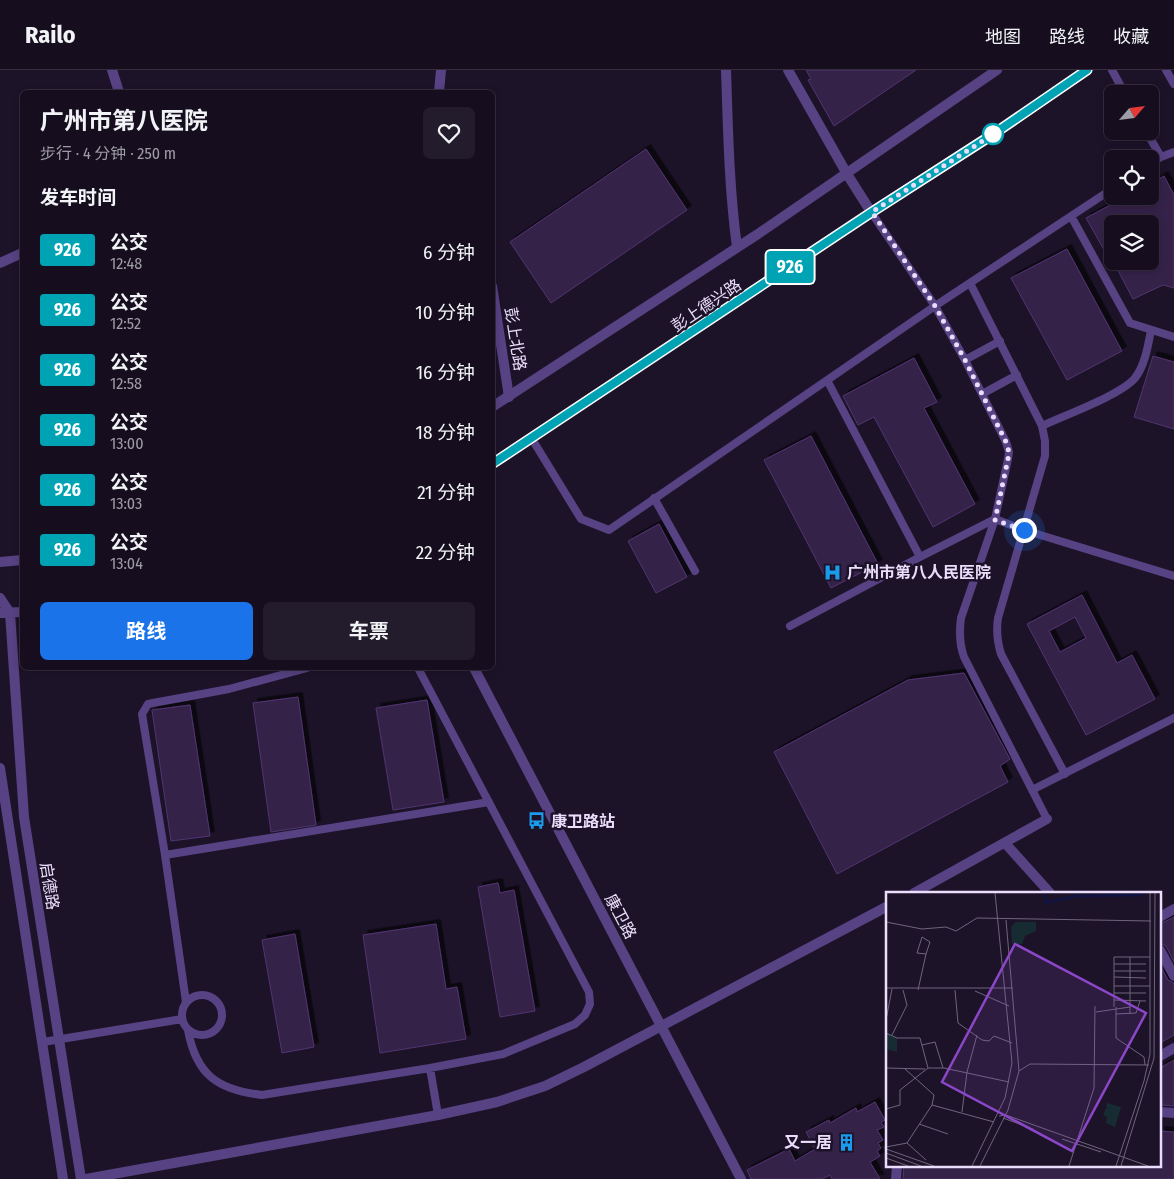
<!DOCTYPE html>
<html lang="zh">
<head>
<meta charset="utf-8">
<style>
  :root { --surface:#160e1f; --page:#231c2c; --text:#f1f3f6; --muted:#9e9ca4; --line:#352e3d; --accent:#1a73e8 }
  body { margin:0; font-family:"Fira Sans Condensed","Noto Sans SC",sans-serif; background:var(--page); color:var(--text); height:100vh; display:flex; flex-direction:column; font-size:19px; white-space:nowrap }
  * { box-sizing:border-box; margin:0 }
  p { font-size:16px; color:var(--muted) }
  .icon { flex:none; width:28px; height:28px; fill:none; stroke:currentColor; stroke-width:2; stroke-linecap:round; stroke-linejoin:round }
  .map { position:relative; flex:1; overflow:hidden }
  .side { position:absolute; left:20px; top:20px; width:475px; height:580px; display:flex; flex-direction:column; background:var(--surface); border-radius:8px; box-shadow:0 2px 8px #0003,0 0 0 1px var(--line) }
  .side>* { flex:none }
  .badge { padding:0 10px; border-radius:4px; font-size:18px; line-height:32px }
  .needle { width:32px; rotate:62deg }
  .buttons { position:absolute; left:1104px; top:15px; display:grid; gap:10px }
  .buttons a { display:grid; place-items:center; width:55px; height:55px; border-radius:8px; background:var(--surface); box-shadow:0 2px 8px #0003,0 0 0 1px var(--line); font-size:25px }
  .you { position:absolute; width:25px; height:25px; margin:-12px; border:4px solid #fff; border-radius:50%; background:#1a73e8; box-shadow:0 0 0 8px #1a73e833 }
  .map>.badge { position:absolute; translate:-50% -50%; box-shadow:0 0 0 2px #fff }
  h2 { padding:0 20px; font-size:19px; line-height:45px }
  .round { display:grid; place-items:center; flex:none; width:52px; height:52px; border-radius:8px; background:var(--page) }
  .summary { display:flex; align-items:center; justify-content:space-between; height:85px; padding:0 20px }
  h1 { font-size:24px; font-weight:700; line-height:38px }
  .button { display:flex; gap:10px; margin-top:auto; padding:10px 20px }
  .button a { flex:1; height:58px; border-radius:8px; background:var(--accent); color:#fff; font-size:20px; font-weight:700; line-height:58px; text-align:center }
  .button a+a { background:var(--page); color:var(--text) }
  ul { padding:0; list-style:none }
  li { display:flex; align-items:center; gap:15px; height:60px; padding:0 20px }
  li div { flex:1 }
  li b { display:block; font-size:19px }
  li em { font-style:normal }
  li .badge { min-width:55px; font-weight:700; text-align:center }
  header { display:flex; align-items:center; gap:30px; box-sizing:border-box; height:70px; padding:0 25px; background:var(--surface); border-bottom:1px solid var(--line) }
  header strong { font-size:24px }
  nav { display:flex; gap:28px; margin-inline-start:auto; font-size:18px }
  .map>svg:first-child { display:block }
</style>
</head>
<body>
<header>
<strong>Railo</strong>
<nav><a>地图</a><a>路线</a><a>收藏</a></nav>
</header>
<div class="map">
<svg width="1174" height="1109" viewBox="0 0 1174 1109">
  <defs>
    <filter id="shadow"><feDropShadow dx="4.5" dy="-4.5" stdDeviation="0" flood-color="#0009"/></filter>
  </defs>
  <rect width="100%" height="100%" fill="#1d1329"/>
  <path fill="#342148" stroke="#523572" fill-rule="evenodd" filter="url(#shadow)" d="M806 0H916L834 56 808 10 811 9Z
    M646 79 687 140 551 233 510 172Z
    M1164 106 1174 125V218L1163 215 1133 229 1113 191H1150V154H1112V194L1086 148 1127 126H1150V114Z
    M1067 179 1122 281 1067 310 1011 208Z
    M1153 286 1174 292V359L1134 347Z
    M914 288 937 332 924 338 975 434 933 457 874 347 858 355 843 326Z
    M811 366 878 494 831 518 764 390Z
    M659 454 687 507 656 523 628 471Z
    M1082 525 1117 593 1132 585 1155 629 1086 665 1027 554ZM1075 547 1086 568 1060 582 1049 561Z
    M964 603 1010 689 1000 696 1008 712 837 804 774 682 908 610Z
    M298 627 316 755 271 762 253 633Z
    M427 630 444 732 393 740 376 638Z
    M190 635 210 766 171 771 152 640Z
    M498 813 500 823 514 820 535 941 500 947 478 817Z
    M1174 847V892L1166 876 1160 873V854Z
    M436 854 446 919 457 917 466 969 380 983 363 865Z
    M295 864 314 977 282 983 262 870Z
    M1160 895 1168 910 1174 913V965L1160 973Z
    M1174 990V1036L1162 1035 1160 998Z
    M875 1032 885 1050 881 1052 884 1057 877 1060 883 1070 878 1073 881 1078 877 1081 880 1086 870 1092 880 1109H832L830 1105 822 1109H751L747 1100 789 1079 795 1091 815 1079 806 1062 829 1050 830 1053 856 1038 857 1042Z
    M1160 1061 1174 1062V1109H903L904 1095H1160Z"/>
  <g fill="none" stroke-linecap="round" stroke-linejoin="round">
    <path stroke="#574283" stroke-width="8" d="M1112 0 1125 24
      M1166 0 1174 14
      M1146 61 1161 87
      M1150 94 1161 87 1174 82
      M871 142 935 236 965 290 1006 372 1009 382 1008 389 995 449 961 548C959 562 959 573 964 587L1047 749
      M1071 146 1130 253 1174 267
      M970 213 1042 356 1045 371V386L998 548C996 561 997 571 1001 584L1065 704
      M965 290 1000 271
      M827 310 920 487
      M982 324 1017 305
      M1042 356C1065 345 1121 325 1135 308 1145 295 1148 276 1151 260
      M532 369 581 449 609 460 935 236 1112 119
      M654 428 695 501
      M790 556 920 487 995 449 1024 460 1174 506
      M1032 720 1174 648
      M165 785 489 732
      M182 945a20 20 0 1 1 40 0a20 20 0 1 1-40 0Z
      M186 932 165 785 142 644 148 634 153 633 229 619 307 598
      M188 960C196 1005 218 1020 262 1025L430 998 503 984 575 954 585 945 590 934 589 922 418 598
      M43 972 182 949
      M430 998 438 1045"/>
    <path stroke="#574283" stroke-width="10" d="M112 0 119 22
      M726 0C728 59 729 118 737 177
      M788 0 847 104 871 142
      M439 22 441 0
      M0 193 22 183
      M492 216 509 327
      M474 598 741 1109
      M1005 773 1050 823
      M914 823 1047 749
      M1160 847 1174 839
      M1160 880 1174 906
      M1160 986 1174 978
      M1160 1042 1174 1043
      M86 1109 438 1045 497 1032 545 1016 584 997 888 836
      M896 1109 897 1095"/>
    <path stroke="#574283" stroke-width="10" d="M492 337 758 164 997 0
      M492 394 871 142 995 63 1087 0
      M0 492 22 490
      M0 528 10 543 24 747 81 1109
      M0 543 22 542
      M0 698 63 1109"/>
  </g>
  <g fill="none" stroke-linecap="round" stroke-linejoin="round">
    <defs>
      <path id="line" d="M492 394 872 142 995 63 1087 0"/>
    </defs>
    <use href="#line" stroke="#fff" stroke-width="11"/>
    <use href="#line" stroke="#00a3b4" stroke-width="8"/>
    <path stroke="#eadefc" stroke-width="5" stroke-dasharray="0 9" d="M993 64 995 63 872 142 935 236 965 290 1006 372 1009 382 1008 389 995 450 1024 460"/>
  </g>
  <defs>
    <symbol id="hospital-bare" viewBox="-9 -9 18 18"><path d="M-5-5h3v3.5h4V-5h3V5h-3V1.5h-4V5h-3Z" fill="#1b9beb" stroke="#1d1329" stroke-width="2.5" paint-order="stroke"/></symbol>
    <symbol id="bus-bare" viewBox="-9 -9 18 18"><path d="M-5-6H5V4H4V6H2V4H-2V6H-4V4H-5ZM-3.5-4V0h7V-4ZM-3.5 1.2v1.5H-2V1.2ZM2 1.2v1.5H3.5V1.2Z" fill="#1b9beb" stroke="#1d1329" stroke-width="2.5" paint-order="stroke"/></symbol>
    <symbol id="building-bare" viewBox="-9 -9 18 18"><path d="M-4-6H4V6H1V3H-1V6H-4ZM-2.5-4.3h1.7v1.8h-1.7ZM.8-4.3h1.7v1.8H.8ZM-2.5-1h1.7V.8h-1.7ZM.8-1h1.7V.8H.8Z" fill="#1b9beb" stroke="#1d1329" stroke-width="2.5" paint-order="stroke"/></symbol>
  </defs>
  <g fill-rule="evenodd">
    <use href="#hospital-bare" x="820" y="490" width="25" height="25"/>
    <use href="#bus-bare" x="524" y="738" width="25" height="25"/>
    <use href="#building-bare" x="834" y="1060" width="25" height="25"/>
  </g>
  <circle fill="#fff" stroke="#00a3b4" stroke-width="2.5" cx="993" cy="64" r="10"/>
  <g text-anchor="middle" stroke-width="5" stroke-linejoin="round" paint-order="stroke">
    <g font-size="16" fill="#eadefc" stroke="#1d1329">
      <text transform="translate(706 235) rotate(-34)" y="6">彭上德兴路</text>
      <text transform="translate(516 269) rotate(81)" y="6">彭上北路</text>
      <text transform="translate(50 816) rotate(81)" y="6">启德路</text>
      <text transform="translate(621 846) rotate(62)" y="6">康卫路</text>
    </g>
    <g font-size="16" font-weight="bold" fill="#eadefc" stroke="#1d1329" text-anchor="start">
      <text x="847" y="508">广州市第八人民医院</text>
      <text x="551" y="757">康卫路站</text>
      <text x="832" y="1078" text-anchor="end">又一居</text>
    </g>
  </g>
  <g transform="translate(886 822)">
    <rect width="275" height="275" fill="#1d1329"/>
    <path d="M130 30H150V39L139 44 136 52H126L125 35ZM0 141 11 146V160L0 157ZM221 211 235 215 229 235 220 231 221 225 217 223 220 216 224 217 220 215Z" fill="#172b32"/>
    <path fill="none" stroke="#101445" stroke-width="2.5" d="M159 1 160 11 190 4 257 3M275 54V160"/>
    <path fill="none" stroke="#6f647d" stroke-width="1" d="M0 30 36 37 60 35 70 39 91 26 265 29M36 45 44 50 40 62 31 61ZM244 65V122M228 72H260M228 79H260M228 85 260 86M228 94H264M0 96H127M32 98 40 62M69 98 72 131 96 148 103 149 108 144 126 151M89 99 123 114M228 101H260M228 108 260 109M228 115V65H264M230 115V146L258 165 259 173M210 120 244 115M230 122 250 121 254 109M0 128 6 97M0 141 11 146H34L42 176M6 143 21 113 17 98M36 153 49 150 57 176M0 176 39 177M42 176H58L123 190M19 177 48 203 46 213 21 251M133 179 144 172 263 173M46 213 108 230M0 217 14 213V198L42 176M76 220 81 180 91 143M113 224 120 223 262 274M117 226 147 237M33 232 62 242M176 247 215 260M0 255 21 251 40 268M0 257 48 274M0 261 35 274M0 266 22 274M86 274 119 206 126 171 109 1M94 274 122 218 133 179 120 28M183 274 208 196 209 114M230 274 258 189 264 162V1M235 274 268 166 269 1"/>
    <path fill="#8c47c8" fill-opacity="0.15" stroke="#8c47c8" stroke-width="2.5" d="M129 52 260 121 186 259 56 190Z"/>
    <rect width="275" height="275" fill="none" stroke="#eadefc" stroke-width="2.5"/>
  </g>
</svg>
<div class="buttons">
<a><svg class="needle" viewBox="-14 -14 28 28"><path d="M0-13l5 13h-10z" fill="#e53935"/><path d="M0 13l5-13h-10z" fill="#9e9ca4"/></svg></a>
<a><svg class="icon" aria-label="locate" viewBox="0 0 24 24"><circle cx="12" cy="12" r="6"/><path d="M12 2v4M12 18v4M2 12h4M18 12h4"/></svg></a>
<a><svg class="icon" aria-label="layers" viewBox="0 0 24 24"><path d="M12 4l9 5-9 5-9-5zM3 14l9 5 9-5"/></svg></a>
</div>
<div class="you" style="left:1024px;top:460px"></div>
<b class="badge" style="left:790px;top:197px;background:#00a3b4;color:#fff">926</b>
<section class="side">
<div class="summary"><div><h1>广州市第八医院</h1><p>步行 · 4 分钟 · 250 m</p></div><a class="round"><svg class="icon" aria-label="heart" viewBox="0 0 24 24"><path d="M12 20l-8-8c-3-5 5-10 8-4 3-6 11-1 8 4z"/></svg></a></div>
<h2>发车时间</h2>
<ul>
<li><span class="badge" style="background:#00a3b4;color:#fff">926</span><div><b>公交</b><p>12:48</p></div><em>6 分钟</em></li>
<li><span class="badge" style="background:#00a3b4;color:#fff">926</span><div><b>公交</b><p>12:52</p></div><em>10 分钟</em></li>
<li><span class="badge" style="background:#00a3b4;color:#fff">926</span><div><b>公交</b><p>12:58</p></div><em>16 分钟</em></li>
<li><span class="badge" style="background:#00a3b4;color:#fff">926</span><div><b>公交</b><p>13:00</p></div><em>18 分钟</em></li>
<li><span class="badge" style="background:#00a3b4;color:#fff">926</span><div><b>公交</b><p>13:03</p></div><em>21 分钟</em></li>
<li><span class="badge" style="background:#00a3b4;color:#fff">926</span><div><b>公交</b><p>13:04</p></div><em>22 分钟</em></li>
</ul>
<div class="button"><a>路线</a><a>车票</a></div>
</section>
</div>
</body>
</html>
